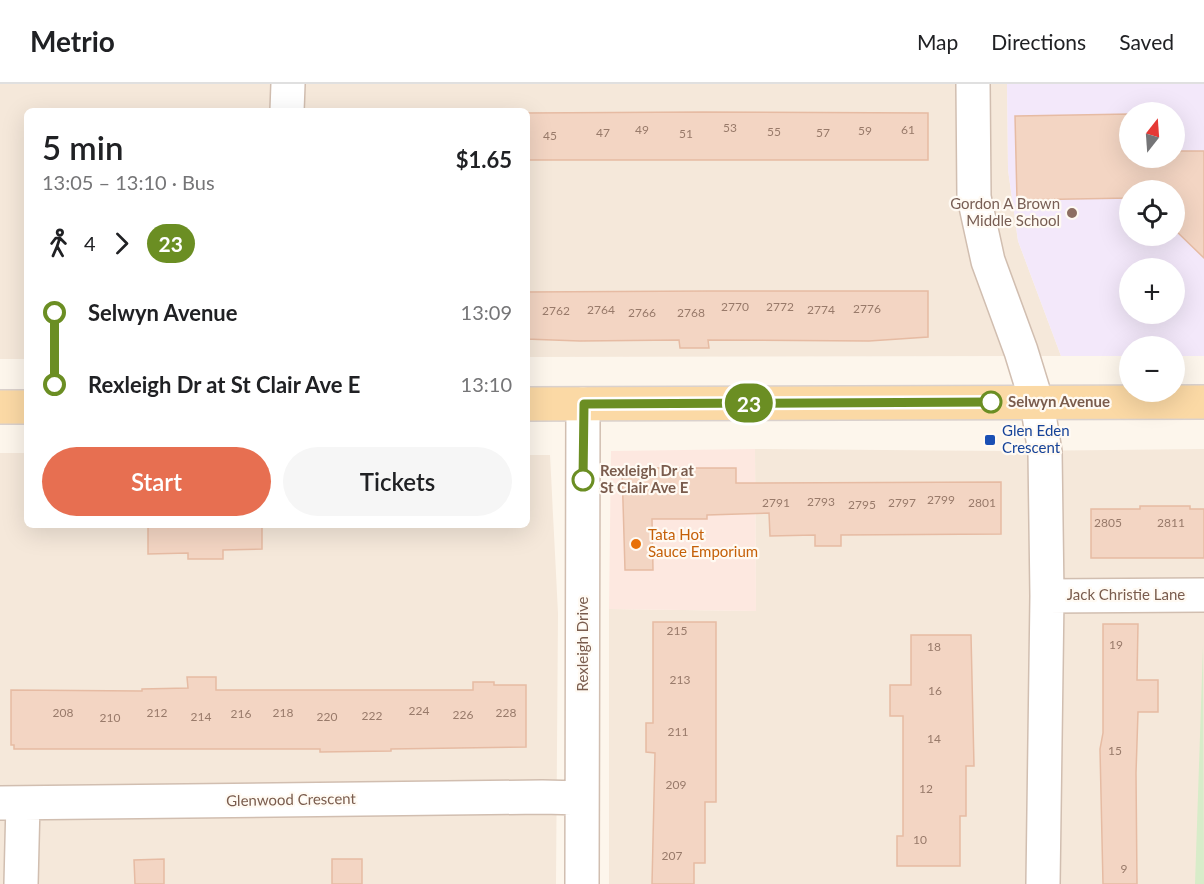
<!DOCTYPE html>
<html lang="en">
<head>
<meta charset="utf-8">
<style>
  :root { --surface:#fff; --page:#f6f6f6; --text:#202124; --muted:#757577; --line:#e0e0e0; --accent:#e76f51 }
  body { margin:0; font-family:Lato,sans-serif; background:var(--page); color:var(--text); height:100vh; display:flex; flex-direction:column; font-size:22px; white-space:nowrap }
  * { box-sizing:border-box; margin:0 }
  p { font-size:20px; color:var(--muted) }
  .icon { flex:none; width:33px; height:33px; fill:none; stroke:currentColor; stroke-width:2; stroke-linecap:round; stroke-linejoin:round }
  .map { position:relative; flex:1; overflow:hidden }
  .details { position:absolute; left:24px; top:24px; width:506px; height:420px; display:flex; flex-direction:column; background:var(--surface); border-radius:9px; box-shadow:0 6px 24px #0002 }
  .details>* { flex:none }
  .badge { padding:0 12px; border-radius:20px; font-size:21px; line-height:39px }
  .needle { width:39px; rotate:17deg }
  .buttons { position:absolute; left:1119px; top:18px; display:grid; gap:12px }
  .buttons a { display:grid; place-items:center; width:66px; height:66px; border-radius:50%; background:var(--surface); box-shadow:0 6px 24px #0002; font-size:30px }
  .map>.badge { position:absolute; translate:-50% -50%; box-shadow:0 0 0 3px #fff }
  .legs { display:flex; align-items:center; gap:9px; height:66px; padding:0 18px; font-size:20px }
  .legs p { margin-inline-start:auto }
  .summary { display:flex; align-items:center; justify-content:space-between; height:102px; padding:0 18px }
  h1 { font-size:33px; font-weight:600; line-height:45px }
  .cta { display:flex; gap:12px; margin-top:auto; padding:12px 18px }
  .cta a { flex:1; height:69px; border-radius:36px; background:var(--accent); color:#fff; font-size:24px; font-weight:600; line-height:69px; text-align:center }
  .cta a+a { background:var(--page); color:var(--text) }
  ul { padding:0 18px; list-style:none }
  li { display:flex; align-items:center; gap:21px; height:72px; font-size:22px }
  li i { display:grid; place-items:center; width:9px; height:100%; margin:0 8px; background:currentColor }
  li i::after { content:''; width:15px; height:15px; margin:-8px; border:4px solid; border-radius:50%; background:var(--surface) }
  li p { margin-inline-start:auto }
  li:first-child i { background:linear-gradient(#0000 50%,currentColor 0) }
  li:last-child i { background:linear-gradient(currentColor 50%,#0000 0) }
  header { display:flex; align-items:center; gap:36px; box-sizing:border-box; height:84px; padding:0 30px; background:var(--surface); border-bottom:2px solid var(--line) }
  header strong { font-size:28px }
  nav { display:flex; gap:33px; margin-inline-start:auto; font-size:21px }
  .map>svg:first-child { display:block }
</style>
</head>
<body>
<header>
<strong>Metrio</strong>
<nav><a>Map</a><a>Directions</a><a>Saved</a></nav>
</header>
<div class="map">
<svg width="1204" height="800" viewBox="0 0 1204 800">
  <rect width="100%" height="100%" fill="#fdf6ec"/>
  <path fill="#f5e8da" d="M0 0H1007L1008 86 1018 157 1061 272 527 273 526 27H27V275H0Z
    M755 365 1005 367 1204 365V800H609V525L756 527Z
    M0 369H27V441H526L527 371H550L558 529 556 800H0Z"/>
  <path fill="#fde8e0" d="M755 365 756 527 609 525 611 367Z"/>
  <path fill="#f3e8fa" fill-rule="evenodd" d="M1007 0H1204V272H1175L1174 262H1130L1129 272H1061L1018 157 1008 86ZM1130 28H1174V74H1130ZM1130 106H1174V152H1130ZM1130 184H1174V230H1130Z"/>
  <path fill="#d8ecc9" d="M1203 562 1204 800H1195Z"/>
  <path fill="#f3d5c3" stroke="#e6bba3" stroke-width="1.5" d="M703 28 928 29V76H526V29Z
    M1130 30V74H1174V67H1204V174L1174 145V106H1130V114L1017 116 1015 32Z
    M709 207H928V253L869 257 708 256 709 264H680L679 256 580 257 526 255V208Z
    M622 384H736V399L1001 398V450L841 451V462H815V451L770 452 769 429 707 431V435H652L653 486H625Z
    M1140 422H1190V425H1204V474H1091V425H1140Z
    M148 441H262V465L223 466V475H188V469L148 470Z
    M653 538H716V718H705V779H694V800H652L655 669 646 668V639H653Z
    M1103 540H1138L1137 596H1158V628H1138L1136 689 1137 800H1103L1100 665 1103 649Z
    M911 551H971L974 682H966V732H960V782H897V752H903V632H890V601H911Z
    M187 593H216V606H473V598H494V601H526V663L391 665V667L320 668V665H14V661H11V606L142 607V605L188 604Z
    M164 775V800H135L134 776Z
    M332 775H362V800H332Z"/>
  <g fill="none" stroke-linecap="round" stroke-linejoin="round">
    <defs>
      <path id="minor" d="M973 0 974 113 988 177 1021 267 1037 319 1045 368 1047 512 1043 800
        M287 27 288 0
        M1047 512 1204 511
        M0 719 542 713 582 714
        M21 800 23 719
        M582 800 583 320"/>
      <path id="major" d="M526 320 1204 318
        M0 323H27"/>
    </defs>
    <use href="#minor" stroke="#d1beb0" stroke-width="36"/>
    <use href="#major" stroke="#dad1cd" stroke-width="36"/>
    <use href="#minor" stroke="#fff" stroke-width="33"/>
    <use href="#major" stroke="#fbd9a5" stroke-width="33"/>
  </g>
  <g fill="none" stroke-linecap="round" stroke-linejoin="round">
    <defs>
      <path id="line-1" d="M583 396 584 320 991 318"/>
    </defs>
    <use href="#line-1" stroke="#fff" stroke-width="14"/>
    <use href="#line-1" stroke="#6b8e23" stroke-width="9"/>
  </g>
  <circle fill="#8d6e63" stroke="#fffaf3" stroke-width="2" cx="1072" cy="129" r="6"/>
  <g fill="#fff" stroke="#6b8e23" stroke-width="3">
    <circle cx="991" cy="318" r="10"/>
    <circle cx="583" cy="396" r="10"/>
  </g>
  <rect fill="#1a4fb4" stroke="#fffaf3" stroke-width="2" x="984" y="350" width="12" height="12" rx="3"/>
  <circle fill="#e8710a" stroke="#fffaf3" stroke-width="2" cx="636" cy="460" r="6"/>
  <g text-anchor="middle" stroke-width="4.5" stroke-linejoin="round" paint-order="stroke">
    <g font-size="12" fill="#987a6a">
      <text x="730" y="48">53</text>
      <text x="642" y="50">49</text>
      <text x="908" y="50">61</text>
      <text x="865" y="51">59</text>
      <text x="774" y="52">55</text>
      <text x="603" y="53">47</text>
      <text x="823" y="53">57</text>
      <text x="686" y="54">51</text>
      <text x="550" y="56">45</text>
      <text x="735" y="227">2770</text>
      <text x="780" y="227">2772</text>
      <text x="867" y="229">2776</text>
      <text x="601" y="230">2764</text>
      <text x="821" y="230">2774</text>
      <text x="556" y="231">2762</text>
      <text x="642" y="233">2766</text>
      <text x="691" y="233">2768</text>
      <text x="941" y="420">2799</text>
      <text x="821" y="422">2793</text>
      <text x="776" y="423">2791</text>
      <text x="902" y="423">2797</text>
      <text x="982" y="423">2801</text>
      <text x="862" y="425">2795</text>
      <text x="1108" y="443">2805</text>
      <text x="1171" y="443">2811</text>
      <text x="677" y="551">215</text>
      <text x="1116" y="565">19</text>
      <text x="934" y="567">18</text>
      <text x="680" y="600">213</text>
      <text x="935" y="611">16</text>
      <text x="419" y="631">224</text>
      <text x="63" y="633">208</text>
      <text x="157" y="633">212</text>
      <text x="283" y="633">218</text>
      <text x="506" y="633">228</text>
      <text x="241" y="634">216</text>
      <text x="463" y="635">226</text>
      <text x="372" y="636">222</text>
      <text x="201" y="637">214</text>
      <text x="327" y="637">220</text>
      <text x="110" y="638">210</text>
      <text x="678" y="652">211</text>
      <text x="934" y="659">14</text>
      <text x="1115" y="671">15</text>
      <text x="676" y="705">209</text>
      <text x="926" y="709">12</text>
      <text x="920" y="760">10</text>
      <text x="672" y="776">207</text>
      <text x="1124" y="789">9</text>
    </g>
    <g font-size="15" fill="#785e54" stroke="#fffaf3" text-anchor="end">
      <text x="1060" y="125">Gordon A Brown<tspan x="1060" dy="17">Middle School</tspan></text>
    </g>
    <g font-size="15" font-weight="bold" fill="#7a5c4d" stroke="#fffaf3" text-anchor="start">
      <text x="1008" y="323">Selwyn Avenue</text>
      <text x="600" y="392">Rexleigh Dr at<tspan x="600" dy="17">St Clair Ave E</tspan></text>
    </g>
    <g font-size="15" fill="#164399" stroke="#fffaf3" text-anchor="start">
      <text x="1002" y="352">Glen Eden<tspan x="1002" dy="17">Crescent</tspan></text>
    </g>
    <g font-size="15" fill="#c56008" stroke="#fffaf3" text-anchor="start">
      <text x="648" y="456">Tata Hot<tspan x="648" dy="17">Sauce Emporium</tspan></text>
    </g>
    <g font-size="15" fill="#7a5c4d" stroke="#fffaf3">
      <text x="1126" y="516">Jack Christie Lane</text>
      <text transform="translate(583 560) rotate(-90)" y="5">Rexleigh Drive</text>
      <text transform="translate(291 716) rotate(-1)" y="5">Glenwood Crescent</text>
    </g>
  </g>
</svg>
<div class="buttons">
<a><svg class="needle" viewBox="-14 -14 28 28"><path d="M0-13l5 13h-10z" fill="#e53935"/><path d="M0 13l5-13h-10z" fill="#757577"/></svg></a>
<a><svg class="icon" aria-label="locate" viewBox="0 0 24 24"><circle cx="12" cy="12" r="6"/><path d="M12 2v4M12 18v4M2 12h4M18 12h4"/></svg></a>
<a>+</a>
<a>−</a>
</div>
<b class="badge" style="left:749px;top:319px;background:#6b8e23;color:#fff">23</b>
<section class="details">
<div class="summary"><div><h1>5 min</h1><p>13:05 – 13:10 · Bus</p></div><b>$1.65</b></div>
<div class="legs"><svg class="icon" aria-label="walk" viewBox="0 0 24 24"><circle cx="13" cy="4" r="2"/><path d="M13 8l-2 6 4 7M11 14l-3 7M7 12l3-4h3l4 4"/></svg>4<svg class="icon" aria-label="forward" viewBox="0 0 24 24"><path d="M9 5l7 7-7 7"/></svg><b class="badge" style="background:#6b8e23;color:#fff">23</b></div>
<ul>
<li><i style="color:#6b8e23"></i><b>Selwyn Avenue</b><p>13:09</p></li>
<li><i style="color:#6b8e23"></i><b>Rexleigh Dr at St Clair Ave E</b><p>13:10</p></li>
</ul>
<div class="cta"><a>Start</a><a>Tickets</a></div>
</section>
</div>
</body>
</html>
